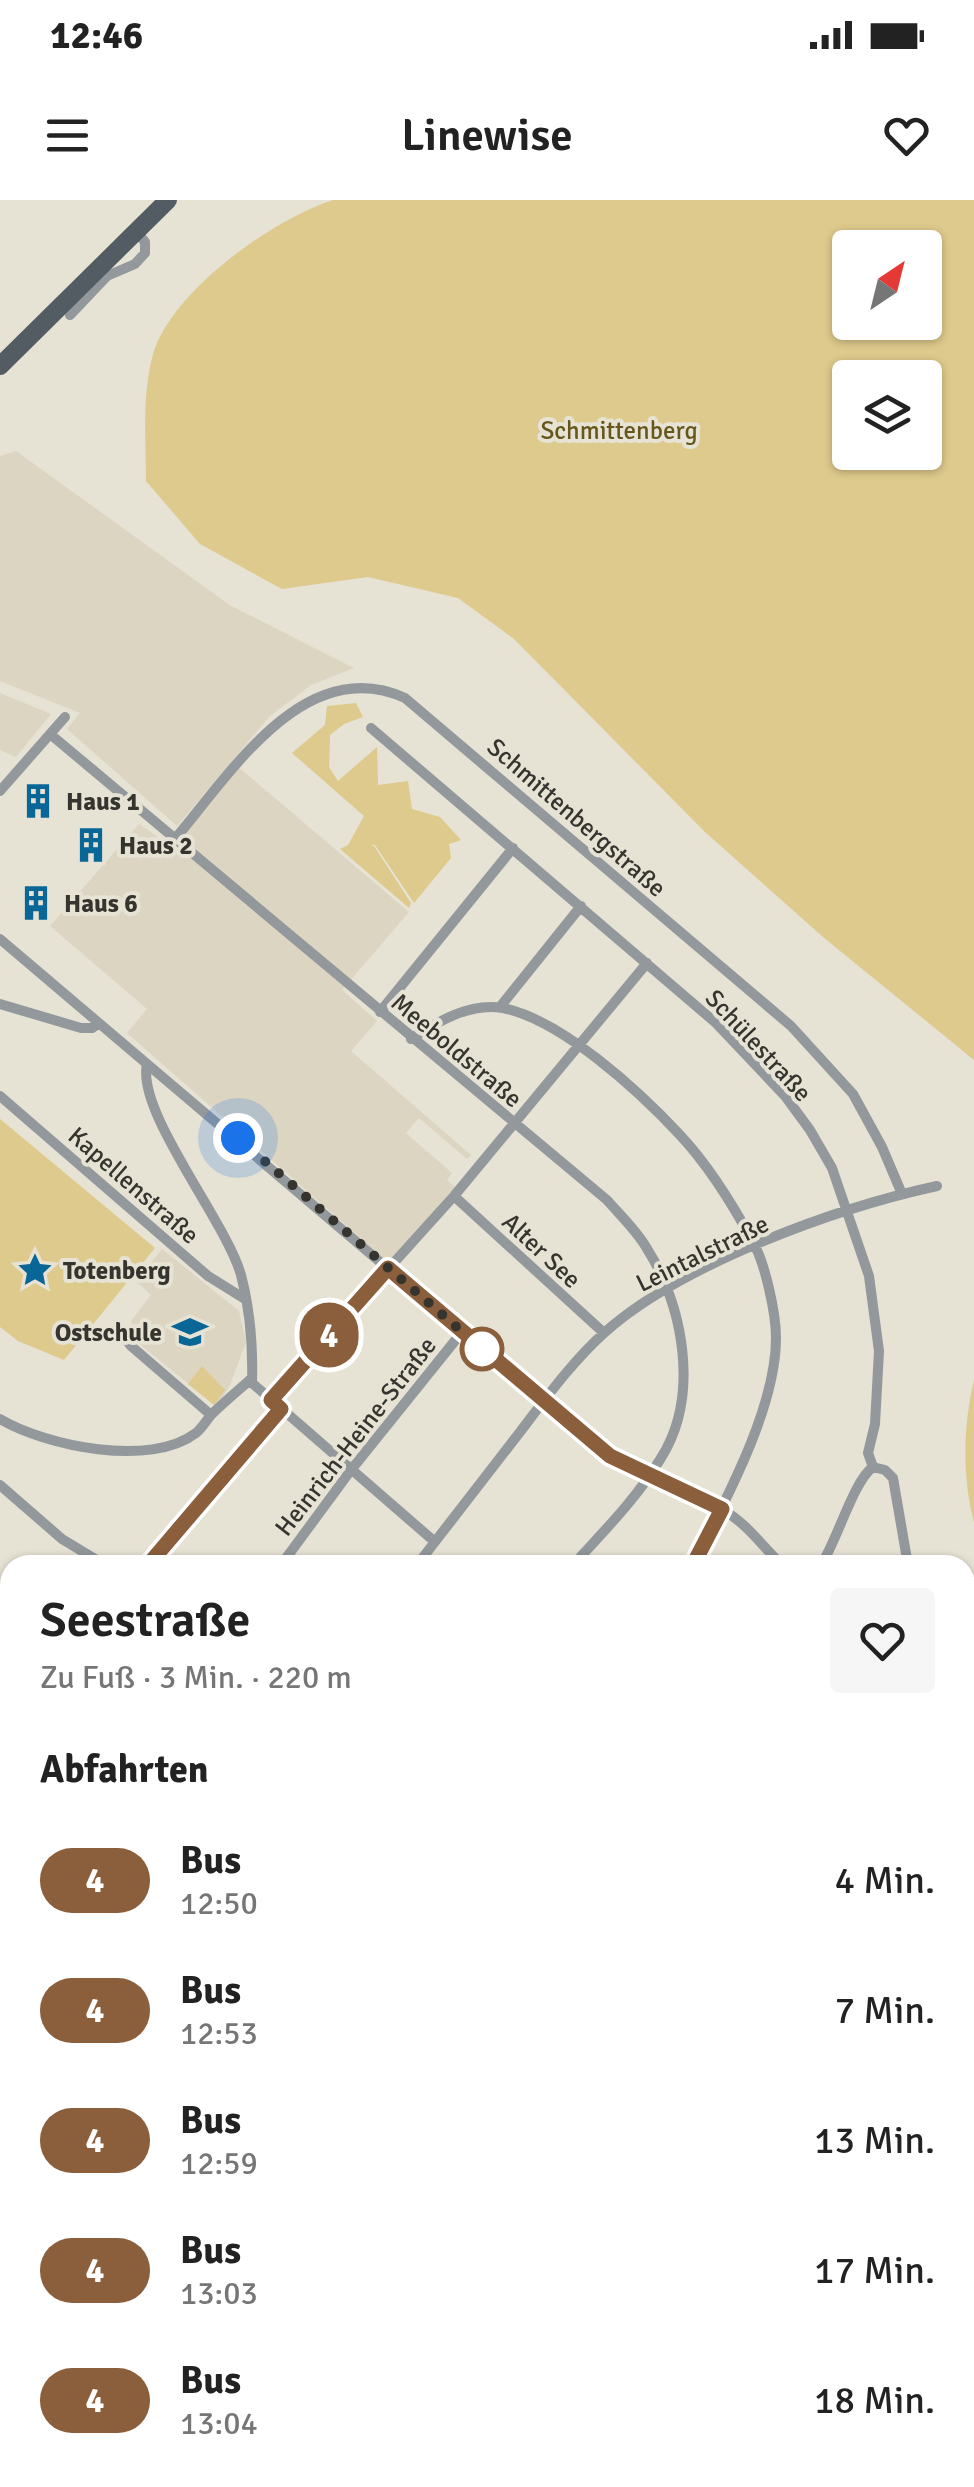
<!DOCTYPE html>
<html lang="de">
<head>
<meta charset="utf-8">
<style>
  :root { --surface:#fff; --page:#f6f6f6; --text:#222; --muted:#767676 }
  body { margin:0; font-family:Signika,sans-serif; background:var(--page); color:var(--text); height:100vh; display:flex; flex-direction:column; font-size:38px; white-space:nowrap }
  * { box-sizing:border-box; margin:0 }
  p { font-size:32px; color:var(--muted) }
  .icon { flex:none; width:55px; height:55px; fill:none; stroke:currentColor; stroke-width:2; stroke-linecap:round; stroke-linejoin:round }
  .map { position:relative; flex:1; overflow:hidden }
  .side { position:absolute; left:0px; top:1355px; width:975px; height:932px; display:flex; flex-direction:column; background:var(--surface); border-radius:30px 30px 0 0; box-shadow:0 2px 8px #0004 }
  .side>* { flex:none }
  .badge { padding:0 20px; border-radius:32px; font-size:35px; line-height:65px }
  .needle { width:65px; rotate:35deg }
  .tools { position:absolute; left:832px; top:30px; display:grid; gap:20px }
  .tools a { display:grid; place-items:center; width:110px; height:110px; border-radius:10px; background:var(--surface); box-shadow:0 2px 8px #0004; font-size:50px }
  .you { position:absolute; width:50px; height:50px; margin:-25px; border:8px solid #fff; border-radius:50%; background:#1a73e8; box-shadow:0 0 0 15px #1a73e833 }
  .map>.badge { position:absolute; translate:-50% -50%; box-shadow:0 0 0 5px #fff }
  h2 { padding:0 40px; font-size:38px; line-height:90px }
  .round { display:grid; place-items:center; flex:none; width:105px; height:105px; border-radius:10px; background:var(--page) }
  .overview { display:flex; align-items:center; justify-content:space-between; height:170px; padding:0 40px }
  h1 { font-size:48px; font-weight:600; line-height:75px }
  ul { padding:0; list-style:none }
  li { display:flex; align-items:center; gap:30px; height:130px; padding:0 40px }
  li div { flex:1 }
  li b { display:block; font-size:38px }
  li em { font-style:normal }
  li .badge { min-width:110px; font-weight:700; text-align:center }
  .status { display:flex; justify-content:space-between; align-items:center; height:70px; padding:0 50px; background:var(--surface); direction:ltr }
  .status svg { height:28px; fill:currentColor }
  header { display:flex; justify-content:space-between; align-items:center; height:130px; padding:0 40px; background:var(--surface); font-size:45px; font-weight:600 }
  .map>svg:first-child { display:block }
</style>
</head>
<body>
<div class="status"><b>12:46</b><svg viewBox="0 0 49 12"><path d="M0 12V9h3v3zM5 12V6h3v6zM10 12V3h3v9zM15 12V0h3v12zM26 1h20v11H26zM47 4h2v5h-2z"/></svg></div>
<header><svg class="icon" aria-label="menu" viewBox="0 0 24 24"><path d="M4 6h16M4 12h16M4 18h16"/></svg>Linewise<svg class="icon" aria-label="heart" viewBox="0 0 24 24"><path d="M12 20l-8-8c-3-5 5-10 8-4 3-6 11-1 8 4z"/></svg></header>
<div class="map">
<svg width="974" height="2287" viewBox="0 0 974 2287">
  <rect width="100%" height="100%" fill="#e6e2d4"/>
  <path fill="#dcd5c1" d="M16 251 231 406 354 468 311 485 270 516 177 626 67 529 80 513 0 481V256Z
    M0 493 51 514 16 557 0 550Z
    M236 565 409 712 342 790 377 821 351 851 471 955 467 959 419 918 406 933 452 973 447 980 455 987 390 1064 127 833 147 809 50 726 139 624 168 644Z
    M162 1049 239 1111 246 1142 230 1185 217 1207 141 1145 131 1121 151 1095 136 1081Z"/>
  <path fill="#deca8c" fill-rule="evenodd" d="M333 0H974V860L823 737 705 632 514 439 458 398 368 377 282 389 200 344 146 281C146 241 142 197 152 158 168 93 273 19 333 0ZM850 48H925V122H850ZM850 178H925V252H850Z
    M356 503 363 517 344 524 330 535 329 567 338 581 377 547 378 585 408 581 412 609 440 617 461 640 449 644 451 658 414 703 375 645H370L374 646 411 703 409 708 340 649 348 645 364 616 292 553 325 525 327 506Z
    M0 919 155 1048 64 1160 18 1141 0 1127Z
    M202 1166 225 1190 214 1205 188 1184Z
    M974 1180V1323C962 1276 963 1227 974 1180Z
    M965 1556 974 1560V1782L965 1779Z
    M0 1860 10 1869V2278H246L240 2287H0Z
    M257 2278H347L353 2287H249Z
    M411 2278H675L676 2287H413Z
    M870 2278H947L934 2287H879Z"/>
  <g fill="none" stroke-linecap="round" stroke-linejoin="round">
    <path stroke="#93989c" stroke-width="10" d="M70 115 107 76 135 64 145 53V42L136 31
      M371 528 716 823 785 896 810 930 832 968 869 1076 879 1151 875 1224 868 1253 873 1267
      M50 534 607 1000C620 1015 636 1030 646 1047 684 1107 700 1196 661 1258 637 1298 604 1331 573 1365
      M0 591 65 517
      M174 640C229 576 304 452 405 498L791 826 853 894 882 947 902 994
      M0 739 599 1248C636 1277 685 1286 725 1311 748 1325 763 1347 782 1365
      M0 804 81 828H92L98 824
      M500 807 581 706
      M380 812 513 648
      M411 839C437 822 470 802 503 808 562 820 639 891 680 935 709 966 733 1005 753 1042 765 1063 776 1113 776 1138 776 1209 724 1303 693 1365
      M147 864C136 912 226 1021 241 1075 250 1109 253 1148 252 1183L435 1342
      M0 896 208 1076 245 1099
      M454 996 604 1133
      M119 1130 131 1146 211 1215
      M271 1199 454 996 647 763
      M0 1219C46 1246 150 1268 196 1233 202 1228 206 1221 211 1215 224 1202 239 1190 252 1178
      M873 1267 885 1270 893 1278 908 1365
      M0 1285 62 1339 105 1365
      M148 1365 281 1209
      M281 1365 351 1270 462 1132
      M417 1365C451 1321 486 1276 520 1232 546 1198 572 1162 604 1133 681 1064 836 1008 937 986
      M821 1365C837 1341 854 1280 873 1267
      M0 1413 10 1421
      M965 1504 974 1514
      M0 1526 10 1514
      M0 1543 10 1552
      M0 1590 10 1573
      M0 1621 10 1631
      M0 1721 10 1726
      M965 1818 974 1810
      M965 1992 974 2001
      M965 2087 974 2077
      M965 2190 974 2199"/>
    <path stroke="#535c63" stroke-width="18" d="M0 166 168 0"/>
  </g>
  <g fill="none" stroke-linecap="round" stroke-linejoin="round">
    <defs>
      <path id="line" d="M148 1365 281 1209 271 1200 388 1068 610 1256 722 1309 693 1365"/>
    </defs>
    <use href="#line" stroke="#fff" stroke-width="22"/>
    <use href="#line" stroke="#8b5e3c" stroke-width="15"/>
    <path stroke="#35342e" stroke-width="10" stroke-dasharray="0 18" d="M238 938 482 1149"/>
  </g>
  <defs>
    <symbol id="building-bare" viewBox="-9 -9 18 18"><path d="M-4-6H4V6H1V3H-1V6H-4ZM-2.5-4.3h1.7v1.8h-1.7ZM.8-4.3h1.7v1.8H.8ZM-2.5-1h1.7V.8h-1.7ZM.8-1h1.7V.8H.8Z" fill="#086797" stroke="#e6e2d4" stroke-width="2.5" paint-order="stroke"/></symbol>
    <symbol id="sight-bare" viewBox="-9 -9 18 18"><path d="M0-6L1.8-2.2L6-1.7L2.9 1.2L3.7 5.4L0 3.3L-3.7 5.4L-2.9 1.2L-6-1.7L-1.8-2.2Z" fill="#086797" stroke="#e6e2d4" stroke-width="2.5" paint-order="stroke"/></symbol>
    <symbol id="school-bare" viewBox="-9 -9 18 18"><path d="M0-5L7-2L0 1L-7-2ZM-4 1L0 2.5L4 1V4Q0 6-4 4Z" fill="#086797" stroke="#e6e2d4" stroke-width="2.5" paint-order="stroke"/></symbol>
  </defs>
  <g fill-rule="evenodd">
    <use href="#building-bare" x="13" y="576" width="50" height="50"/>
    <use href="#building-bare" x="66" y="620" width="50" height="50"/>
    <use href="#building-bare" x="11" y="678" width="50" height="50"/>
    <use href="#sight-bare" x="10" y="1045" width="50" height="50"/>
    <use href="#school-bare" x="165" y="1107" width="50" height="50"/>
  </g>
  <circle fill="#fff" stroke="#8b5e3c" stroke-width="5" cx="482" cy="1149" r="20"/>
  <g text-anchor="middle" stroke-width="8" stroke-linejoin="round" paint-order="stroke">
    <g font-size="25" fill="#67561c" stroke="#e6e2d4">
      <text x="619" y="239">Schmittenberg</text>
    </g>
    <g font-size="25" font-weight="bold" fill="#35342e" stroke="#e6e2d4" text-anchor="start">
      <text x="66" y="610">Haus 1</text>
      <text x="119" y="654">Haus 2</text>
      <text x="64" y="712">Haus 6</text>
      <text x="63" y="1079">Totenberg</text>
      <text x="162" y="1141" text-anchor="end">Ostschule</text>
    </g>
    <g font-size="25" fill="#35342e" stroke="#e6e2d4">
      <text transform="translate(577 617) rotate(41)" y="9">Schmittenbergstraße</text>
      <text transform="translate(759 845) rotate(47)" y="9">Schülestraße</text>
      <text transform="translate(457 850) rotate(40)" y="9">Meeboldstraße</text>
      <text transform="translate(134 985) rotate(41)" y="9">Kapellenstraße</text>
      <text transform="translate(542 1050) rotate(43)" y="9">Alter See</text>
      <text transform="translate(702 1053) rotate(-26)" y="9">Leintalstraße</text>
      <text transform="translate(355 1236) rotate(-52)" y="9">Heinrich-Heine-Straße</text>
    </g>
  </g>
</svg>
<div class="tools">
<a><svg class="needle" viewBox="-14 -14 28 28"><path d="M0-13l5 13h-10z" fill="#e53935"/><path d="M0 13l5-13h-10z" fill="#767676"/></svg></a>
<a><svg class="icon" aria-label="layers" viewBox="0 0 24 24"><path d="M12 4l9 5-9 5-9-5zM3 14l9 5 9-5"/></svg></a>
</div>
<div class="you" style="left:238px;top:938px"></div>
<b class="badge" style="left:329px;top:1135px;background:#8b5e3c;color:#fff">4</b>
<section class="side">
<div class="overview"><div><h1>Seestraße</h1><p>Zu Fuß · 3 Min. · 220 m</p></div><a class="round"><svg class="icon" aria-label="heart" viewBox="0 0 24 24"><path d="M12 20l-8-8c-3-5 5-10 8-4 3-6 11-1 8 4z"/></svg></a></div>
<h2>Abfahrten</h2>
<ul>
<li><span class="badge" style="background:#8b5e3c;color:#fff">4</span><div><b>Bus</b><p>12:50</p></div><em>4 Min.</em></li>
<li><span class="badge" style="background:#8b5e3c;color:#fff">4</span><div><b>Bus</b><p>12:53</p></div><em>7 Min.</em></li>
<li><span class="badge" style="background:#8b5e3c;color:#fff">4</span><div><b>Bus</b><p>12:59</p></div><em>13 Min.</em></li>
<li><span class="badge" style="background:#8b5e3c;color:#fff">4</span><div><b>Bus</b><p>13:03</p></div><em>17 Min.</em></li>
<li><span class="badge" style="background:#8b5e3c;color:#fff">4</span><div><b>Bus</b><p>13:04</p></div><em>18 Min.</em></li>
</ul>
</section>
</div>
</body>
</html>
